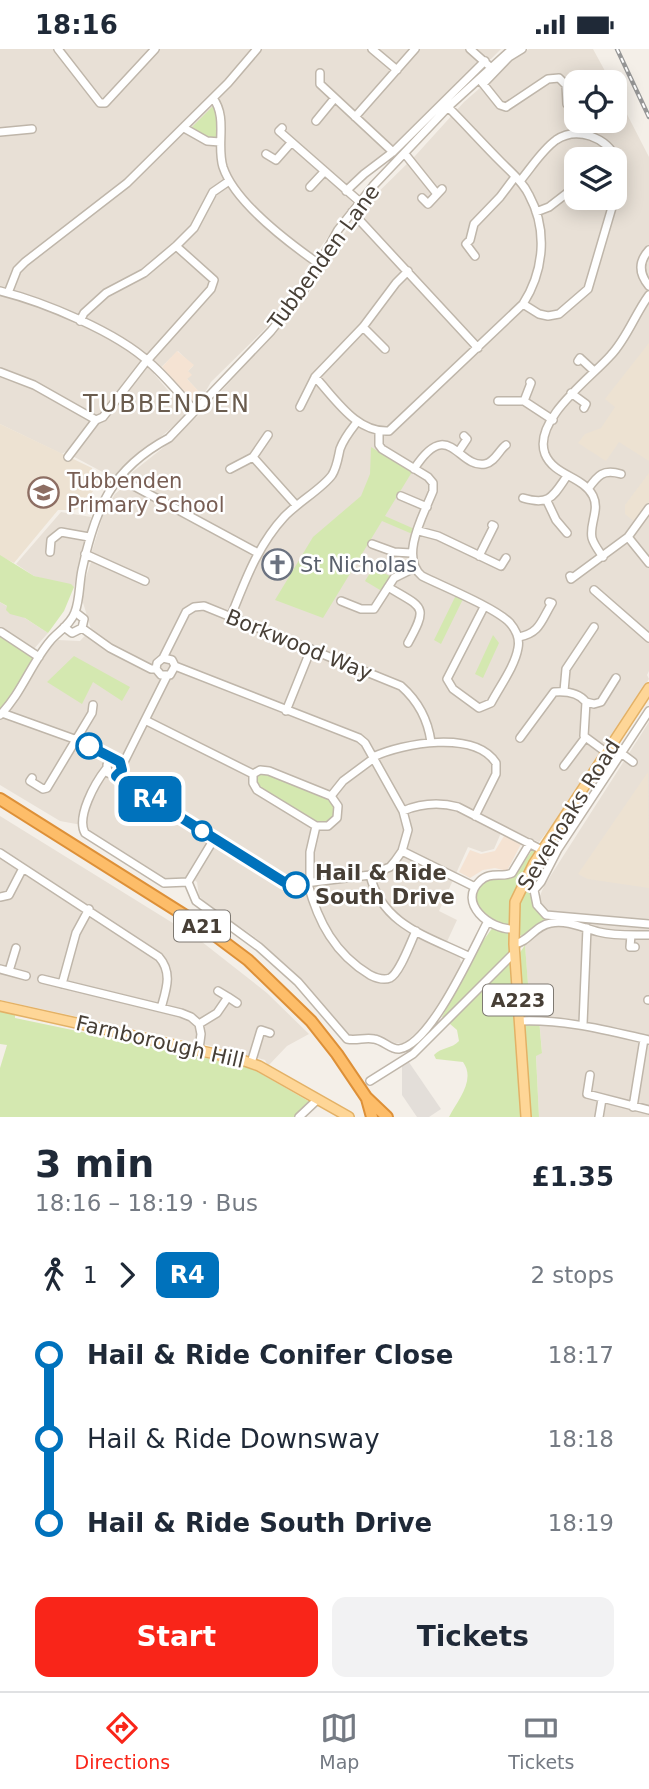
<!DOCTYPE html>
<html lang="en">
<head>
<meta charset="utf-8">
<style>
  :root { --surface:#fff; --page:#f2f2f3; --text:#1f2937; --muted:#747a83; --line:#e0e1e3; --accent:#f92519 }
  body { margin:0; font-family:"DejaVu Sans",sans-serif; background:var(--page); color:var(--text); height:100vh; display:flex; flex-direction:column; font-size:26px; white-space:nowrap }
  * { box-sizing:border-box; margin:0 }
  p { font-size:23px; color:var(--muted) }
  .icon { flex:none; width:38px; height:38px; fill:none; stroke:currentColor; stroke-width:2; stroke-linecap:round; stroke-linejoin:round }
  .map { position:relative; height:1068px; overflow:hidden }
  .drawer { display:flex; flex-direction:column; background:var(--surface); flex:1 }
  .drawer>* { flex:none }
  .badge { padding:0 14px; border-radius:10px; font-size:24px; line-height:46px }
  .fabs { position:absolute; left:564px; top:21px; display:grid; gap:14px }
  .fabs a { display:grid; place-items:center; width:63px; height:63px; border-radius:14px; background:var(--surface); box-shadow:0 4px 18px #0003; font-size:35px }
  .map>.badge { position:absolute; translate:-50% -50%; box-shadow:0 0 0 4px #fff }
  .legs { display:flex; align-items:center; gap:10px; height:77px; padding:0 35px; font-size:23px }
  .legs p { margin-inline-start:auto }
  .headline { display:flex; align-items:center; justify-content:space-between; height:119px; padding:0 35px }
  h1 { font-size:38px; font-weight:700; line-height:52px }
  .primary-button { display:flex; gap:14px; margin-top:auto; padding:14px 35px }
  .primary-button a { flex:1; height:80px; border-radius:14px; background:var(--accent); color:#fff; font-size:28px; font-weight:700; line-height:80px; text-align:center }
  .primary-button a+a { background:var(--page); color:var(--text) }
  ul { padding:0 35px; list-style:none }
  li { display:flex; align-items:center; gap:24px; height:84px; font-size:26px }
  li i { display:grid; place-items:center; width:10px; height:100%; margin:0 9px; background:currentColor }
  li i::after { content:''; width:18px; height:18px; margin:-9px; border:5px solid; border-radius:50%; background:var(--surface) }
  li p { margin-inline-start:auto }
  li:first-child i { background:linear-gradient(#0000 50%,currentColor 0) }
  li:last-child i { background:linear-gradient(currentColor 50%,#0000 0) }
  .status { display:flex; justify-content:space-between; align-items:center; height:49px; padding:0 35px; background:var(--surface); direction:ltr }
  .status svg { height:19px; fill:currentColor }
  .tab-bar { display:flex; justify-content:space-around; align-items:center; height:98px; border-top:2px solid var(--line); background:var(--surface); font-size:19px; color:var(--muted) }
  .tab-bar a { display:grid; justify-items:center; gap:4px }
  .tab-bar .current { color:var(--accent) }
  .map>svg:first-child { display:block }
</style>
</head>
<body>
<div class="status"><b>18:16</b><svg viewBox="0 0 49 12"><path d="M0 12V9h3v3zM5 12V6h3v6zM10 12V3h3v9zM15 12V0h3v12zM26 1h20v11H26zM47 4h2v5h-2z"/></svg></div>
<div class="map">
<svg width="649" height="1068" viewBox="0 0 649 1068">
  <rect width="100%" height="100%" fill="#f4efe8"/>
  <path fill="#e8e0d6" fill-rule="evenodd" d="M0 0H501L491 10 486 11 483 8 392 100 360 123 341 143 353 154 317 203 293 245 268 277 211 333 203 347 187 330 188 322 193 317 178 302 154 325 185 361 186 367 112 428 65 403 62 405 0 375V247L3 246 4 239 0 238Z
    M529 0H593L611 33H576V72H614V40L649 108V622L647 626 649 630 561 765 539 793 504 777 494 800 482 803 468 798 439 862 457 871 444 899 459 907 462 916 435 968 404 994H395L383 989 352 988 346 983 291 920 252 886 205 854 199 847 197 833 189 827 176 832 163 830 91 785 87 777 60 772 0 736V670L10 658 46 603 58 591 80 592 91 580 81 547 83 537 93 507 92 502 103 466 115 445 121 440 126 441 132 434 130 425 169 394 204 361 281 277 308 246 319 229 325 213 362 159 415 107 464 53 515 8ZM576 110H614V149H576Z
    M61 463 91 468 74 538 34 527 16 515Z
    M0 553 48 584 33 601 0 582Z
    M649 673V1068H539L536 1006 542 1003 536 936H528L525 896 542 882 555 877V863L542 860 539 849 544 837Z
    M0 767 197 889 267 944 309 985 287 997 268 1017 265 1011 212 997 0 951Z"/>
  <path fill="#f5e3d3" d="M177 302 194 316 188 322 192 326 187 330 203 347 197 354 193 352 162 318Z
    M504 787 521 795 507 822 495 819 483 821 470 829 459 823 470 801 481 805 495 802Z"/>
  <path fill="#e3ded9" d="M406 1009 441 1060 429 1068H417L402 1046V1015Z"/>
  <path fill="#ede2d2" d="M649 294V412L619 393 606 412 578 394 585 385 601 379 615 358 605 350Z
    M0 375 92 419V424L99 427 98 435 91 445 89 444 82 458 75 461H58L14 514 0 507Z
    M649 424V456L636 474 625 465V456Z
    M648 723 649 839 588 830 578 825Z"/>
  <path fill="#d4e8b0" d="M214 56 216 58 219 85 215 90H210L191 79Z
    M371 398 412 423 385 467 419 482 417 487 382 472 323 569 275 551 313 488 361 447 370 425Z
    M0 506 34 527 71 535 74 538 64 562 48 584 25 569 10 565 6 561 7 557 0 553Z
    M373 519 394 529 385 544 365 532Z
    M457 544 464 548 441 595 434 591Z
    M0 584 36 608 12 650 0 662Z
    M493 586 499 594 483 629 475 625Z
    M74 607 130 638 122 652 93 633 82 655 47 633Z
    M260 724H268L329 749 336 757 335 768 327 775H316L259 739 256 733V727Z
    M533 800 536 804C521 826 511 847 510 874L507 876C489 869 472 863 478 840 493 825 494 832 512 829Z
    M524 840 532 845C533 861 540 867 555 871L542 874 524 887 517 886V858Z
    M493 878 510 884 524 1068H449C458 1051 476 1031 463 1013L436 1010 434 1006C441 998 452 1000 459 992L457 981 442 968 478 899Z
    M525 896 528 935 536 936 542 1004 536 1007 539 1068H531L530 1060 519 905Z
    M0 962 15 965V969L249 1018 310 1053 294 1068H0V1019L7 996 0 995Z"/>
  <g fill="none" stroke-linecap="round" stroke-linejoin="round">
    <defs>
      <path id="minor" d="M58 0 100 54H105L155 0
        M372 0 397 21
        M470 0 488 16
        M320 24V35L393 103
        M480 31 500 56 506 58 548 30 559 29 566 36 567 55
        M483 35 509 8 522 0
        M213 49C228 69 216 95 223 118 235 154 289 194 319 215
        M355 68 415 0
        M316 72 334 50
        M184 79 207 92 220 93
        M282 79 279 82 360 153
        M0 83 32 80
        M266 105 276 111 291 94
        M405 105 437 145
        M520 132C531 119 542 101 556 91 577 77 607 88 617 111 620 119 619 129 618 138L588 240 559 265 548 267 539 265 523 255
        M310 138 324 123
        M346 142 364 125 393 103 485 12
        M422 149 428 155 442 140
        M352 163 478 299
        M536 163 549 158 571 141
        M649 201C638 213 639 225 649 237
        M475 207 466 195 470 191 474 175 500 148 515 128
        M0 242C44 253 117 283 150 314 166 328 180 345 194 361
        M8 244 17 221 25 213 127 134 228 34 257 0
        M80 272 84 264 106 244 144 224 176 197 194 179 213 143 229 132
        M363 278 385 300
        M578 312 580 309 594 322
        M0 323 34 336 96 371
        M315 328C335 349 356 384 389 382L523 255C544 222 548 181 529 146 523 133 511 123 501 113 483 95 466 76 448 58
        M571 344 586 355 584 359
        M498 352H524L553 371
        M524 352 531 334 530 333
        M300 358 315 328 363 278 396 234 408 222
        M379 382V396L382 400 428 428 433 434V442C424 465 399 508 422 527 442 537 496 559 510 574 516 581 520 589 518 599 515 617 500 637 491 654L479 659 453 640 447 630 484 558
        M459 402 467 390 464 387
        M68 408 96 371 103 368 144 315 211 240 214 231 176 197
        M253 408 296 456
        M230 420 253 408 268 386
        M414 420C449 366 458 420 485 415 495 413 499 401 506 396
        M119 429 258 504
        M588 440C598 426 603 420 621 425
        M401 447 427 458
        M523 449C550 457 553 447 567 427
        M547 452 556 471 567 484
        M419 482 438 487 501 517 506 509
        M628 488 649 514
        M372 495 394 503 411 504
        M50 503 51 491 61 483 89 488
        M85 505 145 532
        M479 507 494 477 492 476
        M603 508C599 502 594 496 592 489 589 475 600 461 593 447 583 427 554 427 545 405 532 371 592 328 611 306 627 289 635 265 649 246
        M570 527 571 530 628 488 649 459
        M388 538C423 559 429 556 408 594
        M594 541 649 589
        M341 552 361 560H374L394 529 414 519
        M75 563 84 570 82 579
        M231 567C245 532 258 496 284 468 297 454 323 439 332 426 337 418 338 409 340 400 344 389 350 382 357 373
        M64 578 72 584 82 579
        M82 579 110 599 151 620H156L161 626H170L175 617
        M1 583 39 608
        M519 588C540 584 541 572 552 554L549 553
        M163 609 186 563 194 558 204 557 401 637C418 652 428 671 431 693
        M156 620 157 614 163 609 172 611 175 617
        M564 642 566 620 594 578
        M586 653 594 655 601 653 616 629
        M286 662 311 600
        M2 664 77 691 122 717 120 725 116 727
        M0 666C22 644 31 614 51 591 59 582 71 575 75 563 80 550 79 535 82 521 95 460 111 420 169 389L271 282 306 238 338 181 373 137 448 58 512 0
        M147 672 253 725
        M520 689 554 643C566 642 578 643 586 653L584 687 607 704
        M621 704 633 713
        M373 708C403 694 475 681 496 714V725L475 767
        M113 711 107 716 108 724 116 727 289 836 370 826 390 818 395 812 402 802 408 781 403 762 365 694 359 689 175 617
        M122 717 167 627
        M564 717 585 689
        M106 720C95 734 76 768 85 784L164 834 188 833
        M260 721 269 722 331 747 338 757 337 769 328 777H316L257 741 253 734V725Z
        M32 729 30 732 43 740 47 739 92 664 93 656
        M331 747 343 732 374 709
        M403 762C422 754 439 753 458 758L542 801
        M402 802 475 838
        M0 804 159 908C173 924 166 941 161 959
        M370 826C382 876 427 887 468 907
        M188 833 196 852 259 898 298 933 347 990C357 992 365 988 374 990 383 991 391 1001 399 1000 431 996 473 900 488 872
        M188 833 214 790
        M310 834V803L316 777
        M308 835C318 873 335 905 370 926 376 929 383 932 390 929 400 924 411 892 416 882
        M523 835 534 841 537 856 546 866 649 875
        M534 841 541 833 558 800 649 662
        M0 848 9 846 23 819
        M513 880C490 881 457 854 480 832 490 822 501 829 512 824L530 794
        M631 886 630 898H635
        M514 895C528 894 535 876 551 874 568 871 583 879 599 883 615 887 633 886 649 886
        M0 920 26 927
        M9 922 16 899
        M42 930 181 964 191 968 199 975
        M62 935 76 884 89 860
        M228 948 237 954
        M648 951H649
        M519 972C564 970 605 981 649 991
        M583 975 587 879
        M199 1000 201 985 199 975 217 964 228 948 218 942
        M251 1014 261 981 270 984
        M590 1026 587 1045 649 1061
        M370 1032 413 1005 514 904
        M633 1058 644 990
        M299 1068 317 1051
        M599 1068 602 1050"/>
      <path id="major" d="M0 957 242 1011 259 1017 349 1068
        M526 1068 514 895 515 853 534 814 649 639"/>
      <path id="highway" d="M0 750 208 881 248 911 311 972 337 1005 366 1048 387 1068
        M367 1050 372 1068"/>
    </defs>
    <use href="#minor" stroke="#bfb6aa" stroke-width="10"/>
    <use href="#major" stroke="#e3b166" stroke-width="12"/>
    <use href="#highway" stroke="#dd9038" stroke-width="14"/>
    <use href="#minor" stroke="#fff" stroke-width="7"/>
    <use href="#major" stroke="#fed697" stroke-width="9"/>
    <use href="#highway" stroke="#fdbd69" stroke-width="10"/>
    <defs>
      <path id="rail" d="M617 0 649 68"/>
    </defs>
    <use href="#rail" stroke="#979797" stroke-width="4.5"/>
    <use href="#rail" stroke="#fff" stroke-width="2" stroke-dasharray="5" stroke-linecap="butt"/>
  </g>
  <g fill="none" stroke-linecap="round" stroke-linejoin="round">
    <defs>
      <path id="line-1" d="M89 697 120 713 122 721 116 727 121 731 284 833 296 836"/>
    </defs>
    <use href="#line-1" stroke="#fff" stroke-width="16"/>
    <use href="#line-1" stroke="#0072bc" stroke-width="10"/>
  </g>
  <defs>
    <symbol id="school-ring" viewBox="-11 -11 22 22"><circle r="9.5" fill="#fff" stroke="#8d6e63" stroke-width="1.5"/><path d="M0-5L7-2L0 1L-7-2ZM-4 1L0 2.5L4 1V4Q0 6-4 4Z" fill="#8d6e63"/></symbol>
    <symbol id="church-ring" viewBox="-11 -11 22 22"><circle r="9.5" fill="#fff" stroke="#6b7280" stroke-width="1.5"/><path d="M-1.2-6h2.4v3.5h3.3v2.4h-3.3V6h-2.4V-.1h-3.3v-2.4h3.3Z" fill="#6b7280"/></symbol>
  </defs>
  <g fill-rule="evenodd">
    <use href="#school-ring" x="26" y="426" width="35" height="35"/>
    <use href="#church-ring" x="260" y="498" width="35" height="35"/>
  </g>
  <g fill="#fff" stroke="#0072bc" stroke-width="3.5">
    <circle cx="89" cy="697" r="12"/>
    <circle cx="202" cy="782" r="9"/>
    <circle cx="296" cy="836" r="12"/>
  </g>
  <g text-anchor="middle" stroke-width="5" stroke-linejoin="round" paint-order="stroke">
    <g fill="#fff" stroke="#7e7972" stroke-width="2">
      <rect x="174" y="861.5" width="56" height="31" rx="5"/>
      <rect x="483" y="935.5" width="70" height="31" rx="5"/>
    </g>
    <g font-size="19" font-weight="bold" fill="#473f36">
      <text x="202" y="884">A21</text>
      <text x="518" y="958">A223</text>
    </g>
    <g font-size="21" fill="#473f36" stroke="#fff">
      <text transform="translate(324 208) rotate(-54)" y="7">Tubbenden Lane</text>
      <text transform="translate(299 596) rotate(22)" y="7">Borkwood Way</text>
      <text transform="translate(569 766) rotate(-58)" y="7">Sevenoaks Road</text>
      <text transform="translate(160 993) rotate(13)" y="7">Farnborough Hill</text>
    </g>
    <g font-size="21" fill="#785e54" stroke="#fff" text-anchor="start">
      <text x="67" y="439">Tubbenden<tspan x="67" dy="24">Primary School</tspan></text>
    </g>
    <g font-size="21" fill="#5b616d" stroke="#fff" text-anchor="start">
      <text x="300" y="523">St Nicholas</text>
    </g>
    <g font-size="21" font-weight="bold" fill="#473f36" stroke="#fff" text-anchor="start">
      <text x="315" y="831">Hail &amp; Ride<tspan x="315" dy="24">South Drive</tspan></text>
    </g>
    <g font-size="24" letter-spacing="2" fill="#6a5c4e" stroke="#fff">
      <text x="167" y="363">TUBBENDEN</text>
    </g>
  </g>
</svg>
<div class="fabs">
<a><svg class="icon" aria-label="locate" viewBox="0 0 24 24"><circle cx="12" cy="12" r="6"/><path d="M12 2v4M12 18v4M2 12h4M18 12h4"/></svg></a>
<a><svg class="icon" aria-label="layers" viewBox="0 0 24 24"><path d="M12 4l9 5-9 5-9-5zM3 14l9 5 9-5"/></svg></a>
</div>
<b class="badge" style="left:150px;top:750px;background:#0072bc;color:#fff">R4</b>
</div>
<section class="drawer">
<div class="headline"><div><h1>3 min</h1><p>18:16 – 18:19 · Bus</p></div><b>£1.35</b></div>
<div class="legs"><svg class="icon" aria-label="walk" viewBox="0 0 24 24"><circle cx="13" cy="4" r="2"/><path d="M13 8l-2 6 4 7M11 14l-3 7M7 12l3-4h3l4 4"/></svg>1<svg class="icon" aria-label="forward" viewBox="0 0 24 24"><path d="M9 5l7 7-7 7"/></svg><b class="badge" style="background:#0072bc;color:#fff">R4</b><p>2 stops</p></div>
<ul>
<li><i style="color:#0072bc"></i><b>Hail &amp; Ride Conifer Close</b><p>18:17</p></li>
<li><i style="color:#0072bc"></i><span>Hail &amp; Ride Downsway</span><p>18:18</p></li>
<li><i style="color:#0072bc"></i><b>Hail &amp; Ride South Drive</b><p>18:19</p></li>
</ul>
<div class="primary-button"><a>Start</a><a>Tickets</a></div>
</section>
<nav class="tab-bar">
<a class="current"><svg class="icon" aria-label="directions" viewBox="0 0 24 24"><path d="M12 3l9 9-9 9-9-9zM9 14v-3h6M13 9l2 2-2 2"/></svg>Directions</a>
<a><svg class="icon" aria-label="map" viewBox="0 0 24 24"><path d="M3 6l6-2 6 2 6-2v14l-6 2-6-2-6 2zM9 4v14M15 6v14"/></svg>Map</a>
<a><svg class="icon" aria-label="tickets" viewBox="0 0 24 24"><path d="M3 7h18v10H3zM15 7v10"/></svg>Tickets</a>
</nav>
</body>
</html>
